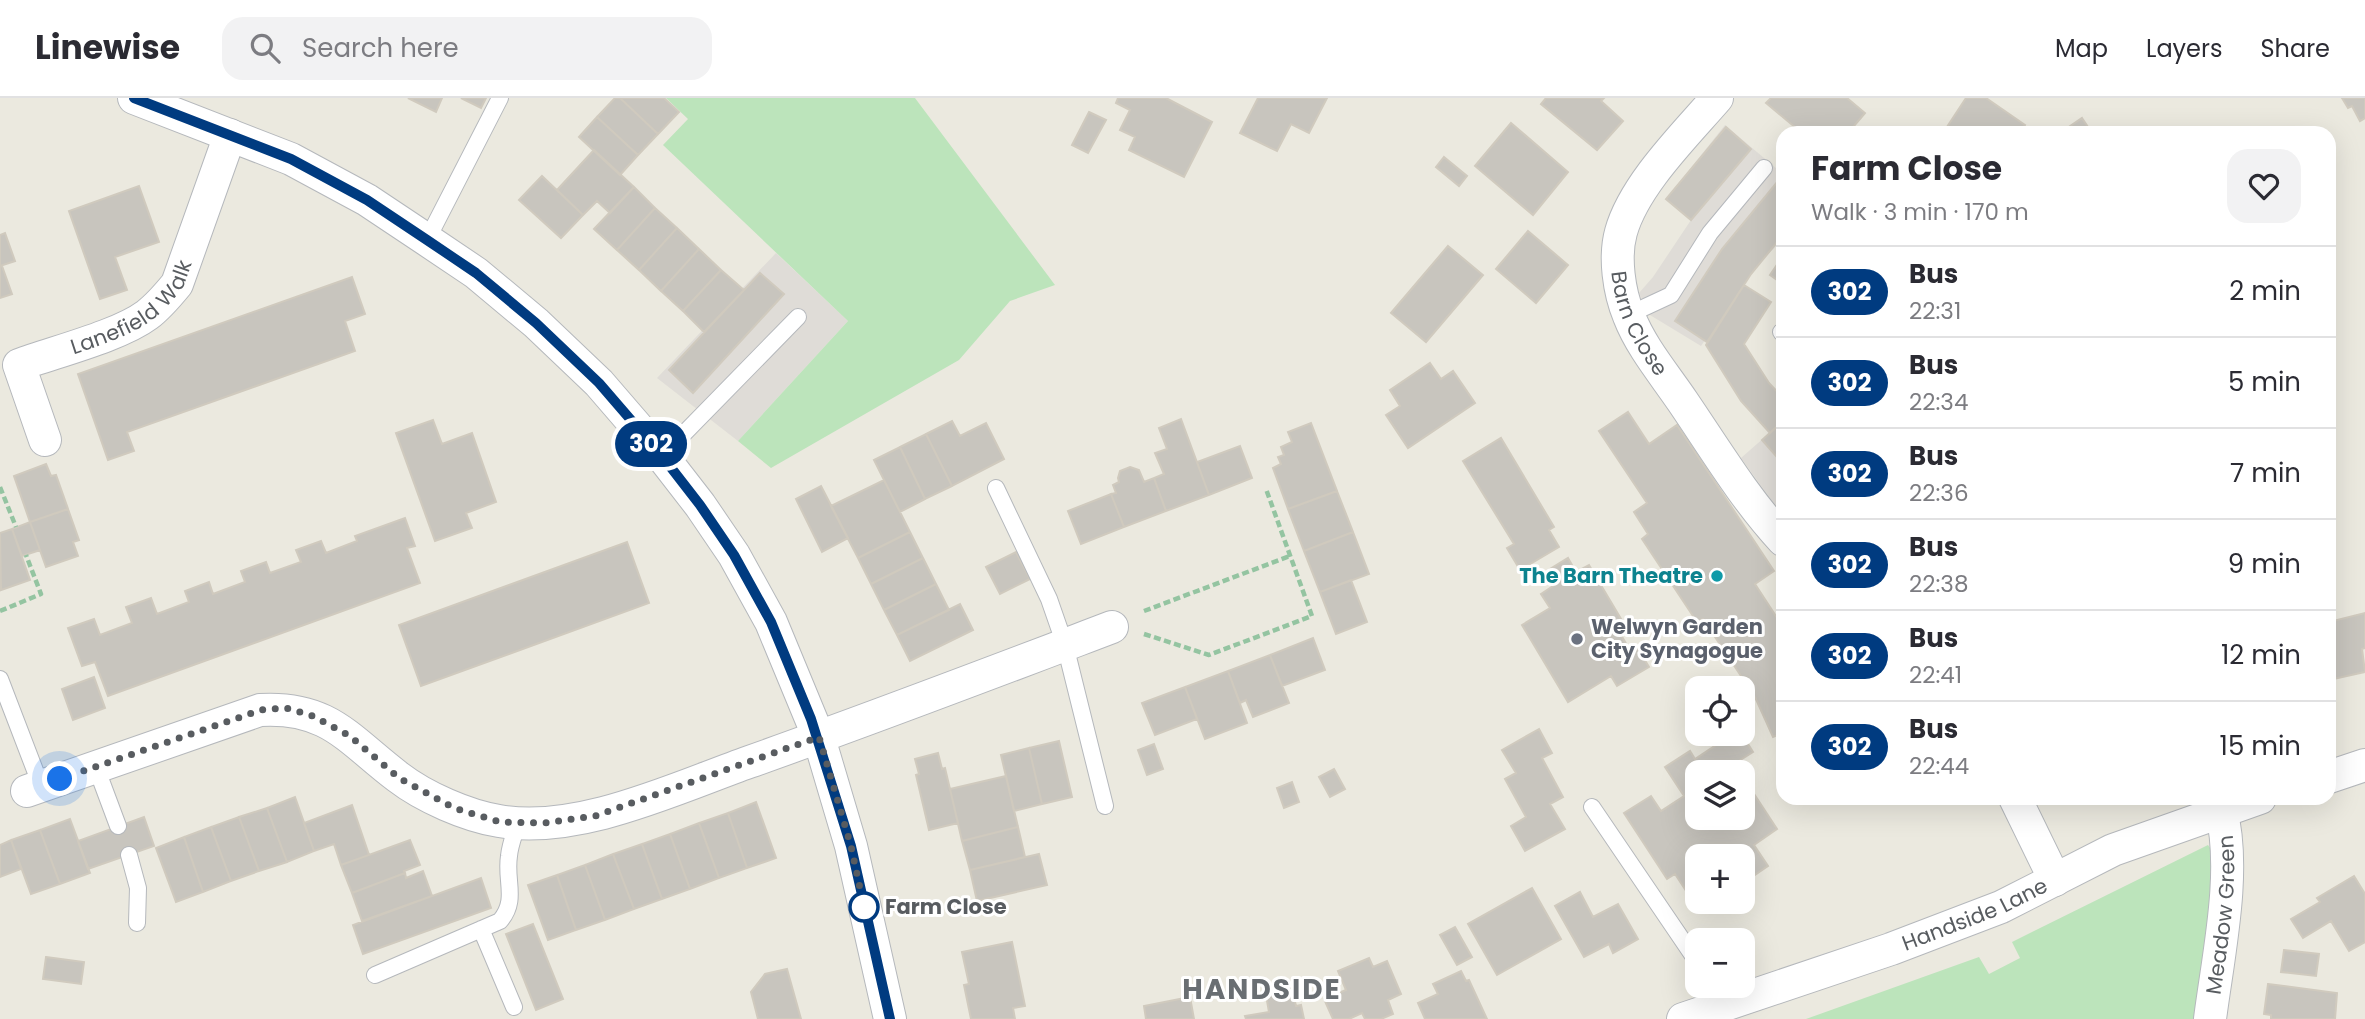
<!DOCTYPE html>
<html lang="en">
<head>
<meta charset="utf-8">
<style>
  :root { --surface:#fff; --page:#f2f2f3; --text:#2b2b33; --muted:#7c7c81; --line:#e1e1e2 }
  body { margin:0; font-family:Poppins,sans-serif; background:var(--page); color:var(--text); height:100vh; display:flex; flex-direction:column; font-size:26px; white-space:nowrap }
  * { box-sizing:border-box; margin:0 }
  p { font-size:23px; color:var(--muted) }
  .icon { flex:none; width:38px; height:38px; fill:none; stroke:currentColor; stroke-width:2; stroke-linecap:round; stroke-linejoin:round }
  .map { position:relative; flex:1; overflow:hidden }
  .details { position:absolute; left:1776px; top:28px; width:560px; height:679px; display:flex; flex-direction:column; background:var(--surface); border-radius:21px; box-shadow:0 7px 28px #0002 }
  .details>* { flex:none }
  .badge { padding:0 14px; border-radius:23px; font-size:24px; line-height:46px }
  .fabs { position:absolute; left:1685px; top:578px; display:grid; gap:14px }
  .fabs a { display:grid; place-items:center; width:70px; height:70px; border-radius:14px; background:var(--surface); box-shadow:0 7px 28px #0002; font-size:35px }
  .you { position:absolute; width:35px; height:35px; margin:-18px; border:5px solid #fff; border-radius:50%; background:#1a73e8; box-shadow:0 0 0 10px #1a73e833 }
  .map>.badge { position:absolute; translate:-50% -50%; box-shadow:0 0 0 4px #fff }
  .round { display:grid; place-items:center; flex:none; width:74px; height:74px; border-radius:21px; background:var(--page) }
  .summary { display:flex; align-items:center; justify-content:space-between; height:119px; padding:0 35px }
  h1 { font-size:33px; font-weight:700; line-height:52px }
  ul { padding:0; list-style:none }
  li { display:flex; align-items:center; gap:21px; height:91px; padding:0 35px; border-top:2px solid var(--line) }
  li div { flex:1 }
  li b { display:block; font-size:26px }
  li em { font-style:normal }
  li .badge { min-width:77px; font-weight:700; text-align:center }
  header { display:flex; align-items:center; gap:42px; box-sizing:border-box; height:98px; padding:0 35px; background:var(--surface); border-bottom:2px solid var(--line) }
  header strong { font-size:33px }
  nav { display:flex; gap:38px; margin-inline-start:auto; font-size:24px }
  .search { width:490px; height:63px; background:var(--page); display:flex; align-items:center; gap:18px; box-sizing:border-box; padding:0 24px; border-radius:21px; color:var(--muted); font-size:26px }
  .map>svg:first-child { display:block }
</style>
</head>
<body>
<header>
<strong>Linewise</strong>
<div class="search"><svg class="icon" aria-label="search" viewBox="0 0 24 24"><circle cx="10" cy="10" r="6"/><path d="M15 15l6 6"/></svg>Search here</div>
<nav><a>Map</a><a>Layers</a><a>Share</a></nav>
</header>
<div class="map">
<svg width="2365" height="921" viewBox="0 0 2365 921">
  <rect width="100%" height="100%" fill="#ebe9df"/>
  <path fill="#dfdcd7" d="M1725 27 1783 76V141L1751 174 1701 248 1650 217 1639 195 1653 179 1691 122 1666 101Z
    M776 155 848 223 738 343 657 280Z
    M1783 323V418L1741 360Z"/>
  <path fill="#bce4bb" d="M666 0H915L1055 187 1010 203 959 262 771 370 738 343 848 223 663 47 688 21Z
    M2208 747 2215 757 2199 921H1806L1979 859 1989 876 2020 860 2012 844Z"/>
  <path fill="#c8c5be" stroke="#d0cabe" stroke-width="2" d="M408 0H442L436 14Z
    M461 0H486L481 10Z
    M615 0H620L658 36 638 57 597 19Z
    M620 0H664L679 14 658 36Z
    M1118 0H1166L1212 24 1184 79 1129 52 1135 39 1120 32 1130 12 1116 5Z
    M1258 0H1327L1309 35 1291 26 1277 53 1240 35Z
    M1546 0H1604L1601 3 1623 23 1597 52 1541 6Z
    M1771 0H1847L1865 15 1848 35H1802L1766 5Z
    M1966 0H1986L2025 27 2020 35H1943Z
    M2342 0H2365V20L2360 23 2352 8 2348 10Z
    M1089 14 1106 22 1088 55 1072 47Z
    M597 19 638 57 620 77 579 39Z
    M2082 20 2092 35H2060Z
    M1511 25 1568 74 1533 117 1475 68Z
    M1726 29 1751 51 1691 122 1666 101Z
    M594 52 634 89 610 115 597 103 583 117 557 92Z
    M1444 59 1467 78 1459 88 1436 69Z
    M1783 77V137L1751 176 1707 244 1675 223 1722 151Z
    M542 78 583 117 561 140 519 102Z
    M139 88 159 144 115 159 127 192 100 201 69 113Z
    M634 89 655 110 617 152 594 131Z
    M655 110 677 130 639 172 617 152Z
    M677 130 699 151 661 193 639 172Z
    M1528 133 1568 167 1536 205 1496 171Z
    M5 135 15 163 0 168V137Z
    M1448 148 1483 177 1426 244 1391 215Z
    M699 151 721 172 683 213 661 193Z
    M1783 158V186L1770 177Z
    M0 168H2L12 196 0 200Z
    M721 172 744 192 704 234 683 213Z
    M760 175 784 196 693 295 669 272Z
    M352 179 365 216 345 223 355 253 127 334 134 353 108 362 78 276Z
    M1744 187 1771 204 1744 246 1769 285 1783 300V323L1770 335 1741 303 1706 247Z
    M1430 265 1441 281 1453 273 1475 305 1408 350 1386 317 1400 308 1390 292Z
    M1628 314 1649 346 1677 327 1774 473 1755 486 1783 529V635L1773 639 1755 599 1703 521 1697 524 1642 441 1648 436 1634 414 1647 405 1599 333Z
    M1181 321 1209 397 1166 413 1154 380 1164 376 1155 355 1167 351 1159 330Z
    M433 322 442 346 472 335 496 404 466 415 472 430 435 443 396 335Z
    M952 323 960 338 986 325 1004 361 952 388 926 336Z
    M1783 323V366L1762 342Z
    M1311 325 1337 393 1288 411 1273 370 1281 366 1278 359 1284 357 1281 349 1292 344 1288 334Z
    M926 336 952 388 925 401 900 349Z
    M1501 340 1554 429 1549 432 1559 449 1520 472 1507 450 1514 446 1463 363Z
    M1240 348 1252 380 1209 397 1197 364Z
    M900 349 925 401 900 414 874 362Z
    M46 366 51 378 56 377 68 411 30 424 14 378Z
    M1130 369 1139 372 1144 384 1154 380 1166 413 1124 429 1111 396 1116 395 1113 387 1119 384 1118 380 1120 373Z
    M884 382 910 434 858 460 831 408Z
    M821 388 848 440 822 454 796 401Z
    M1337 393 1353 434 1304 453 1288 411Z
    M1111 396 1124 429 1081 446 1068 413Z
    M68 411 79 442 73 444 78 458 46 469 30 424Z
    M405 420 415 448 407 450 420 485 108 598 95 564 82 568 68 530 94 521 100 537 132 525 126 509 151 500 157 516 189 504 185 493 209 484 213 496 245 484 241 473 266 464 270 475 301 464 296 452 321 443 326 455 357 443 355 438Z
    M30 424 40 452 22 458 12 431Z
    M12 431 30 482 1 492 0 435Z
    M910 434 923 460 871 486 858 460Z
    M1353 434 1369 476 1320 494 1304 453Z
    M627 444 649 505 421 588 399 527Z
    M1016 454 1030 481 1000 496 986 469Z
    M923 460 936 486 884 512 871 486Z
    M1568 460 1576 474 1589 467 1624 526 1617 530 1631 554 1638 551 1649 569 1617 588 1611 578 1568 604 1522 527 1550 510 1541 496 1553 488 1545 474Z
    M1351 482 1367 524 1336 536 1320 494Z
    M936 486 949 512 897 537 884 512Z
    M960 506 973 532 910 563 897 537Z
    M2365 515V550L2362 551 2365 574 2329 582V524Z
    M1313 540 1325 572 1282 588 1270 557Z
    M1270 557 1289 605 1253 619 1246 602 1240 605 1228 573Z
    M1228 573 1247 625 1205 641 1185 589Z
    M94 579 105 610 73 622 62 591Z
    M1185 589 1197 621 1155 637 1142 605Z
    M1539 631 1552 655 1542 660 1563 699 1550 706 1565 731 1525 753 1511 728 1526 719 1505 681 1516 675 1502 652Z
    M1734 635H1741L1753 654 1734 666 1739 674H1698V719H1743V679L1777 731 1754 747 1768 768 1743 785V758H1698V803H1716L1700 814 1675 776 1667 781 1624 715 1651 698 1661 713 1684 698 1665 669 1690 653 1695 661Z
    M1059 643 1072 699 1042 706 1029 650Z
    M1154 646 1163 671 1147 677 1138 652Z
    M1029 650 1042 706 1014 713 1001 657Z
    M938 655 942 671 945 670 958 725 929 732 916 677 919 676 915 661Z
    M1334 671 1345 691 1330 699 1319 679Z
    M1006 678 1018 729 962 743 950 691Z
    M1292 684 1299 704 1284 710 1277 690Z
    M295 699 314 753 287 764 267 710Z
    M756 704 776 760 747 770 728 715Z
    M352 707 369 757 341 767 334 746 314 753 304 725Z
    M267 710 287 764 259 773 239 719Z
    M728 715 747 770 719 780 699 725Z
    M144 719 154 748 88 771 78 743Z
    M239 719 259 773 231 783 211 729Z
    M70 721 90 775 60 786 40 732Z
    M699 725 719 780 690 791 670 736Z
    M211 729 231 783 203 794 184 739Z
    M1018 729 1025 759 970 772 962 743Z
    M40 732 60 786 31 796 11 742Z
    M670 736 690 791 662 801 642 746Z
    M184 739 203 794 176 804 156 750Z
    M11 742 21 771 0 779V747Z
    M410 742 420 767 404 773 405 775 352 795 341 767Z
    M642 746 662 801 634 811 613 756Z
    M613 756 634 811 605 822 585 767Z
    M1039 756 1047 787 977 803 970 772Z
    M585 767 605 822 576 832 557 777Z
    M423 773 432 798 362 823 352 795 405 775 406 780Z
    M557 777 576 832 548 842 528 787Z
    M2354 778 2365 796V844L2349 853 2331 823 2303 840 2291 821 2320 804 2317 800Z
    M481 780 491 810 363 856 353 827Z
    M1532 790 1561 841 1497 877 1468 826Z
    M1580 794 1593 819 1618 806 1638 841 1613 855 1609 846 1584 859 1555 808Z
    M533 826 563 901 536 912 506 836Z
    M1455 829 1472 859 1457 867 1440 837Z
    M1012 844 1025 908 1013 910 1015 921H971L964 887 969 886 962 854Z
    M2284 852 2319 856 2316 878 2281 874Z
    M46 859 84 864 81 886 43 881Z
    M1369 860 1373 869 1387 863 1401 896 1388 902 1393 916 1381 921H1365L1362 915 1349 921H1333L1324 901 1346 892 1338 873Z
    M787 871 801 921H758L751 894 765 876Z
    M1461 873 1466 883 1469 882 1487 921H1425L1418 905 1438 896 1433 886Z
    M2268 886 2337 895 2335 921H2271V917L2264 916Z
    M1292 891 1296 908 1301 907 1304 921H1246L1245 918 1269 914 1266 897Z
    M1190 899 1194 921H1146L1144 908Z"/>
  <g fill="none" stroke-linecap="round" stroke-linejoin="round">
    <defs>
      <path id="service" d="M427 142 500 0
        M1628 217 1671 197 1710 135 1764 70
        M1781 234 1783 236
        M662 358 798 219
        M996 390 1049 501 1065 547 1105 708
        M0 581 41 688
        M96 669 118 728
        M1592 709 1698 865
        M129 757 138 790 137 825
        M481 831 514 909
        M375 877 500 823C518 802 505 783 509 758 510 746 515 735 518 724
        M1713 887 1726 907"/>
      <g id="minor">
        <path d="M134 0 291 61 367 102 427 142 476 175 536 225 599 285 662 358 700 407 734 457 771 524 819 640 851 748 890 921"/>
        <path id="s1" d="M1717 0C1685 37 1634 87 1621 134 1614 159 1619 194 1629 218 1641 249 1664 276 1683 304 1715 351 1745 401 1783 442"/>
        <path id="s2" d="M45 342 19 267C54 254 119 238 147 217 159 208 168 197 177 186L230 37"/>
        <path d="M2329 679 2365 667"/>
        <path d="M27 693 260 612C329 608 349 642 398 679 424 699 467 718 499 723 578 737 676 690 749 664 871 621 991 575 1112 529"/>
        <path d="M2015 700 2055 782"/>
        <path id="s3" d="M1683 921 1891 851 2001 809 2113 752 2260 700"/>
        <path id="s4" d="M2210 921C2218 858 2237 773 2221 712"/>
      </g>
    </defs>
    <use href="#service" stroke="#b5b8bc" stroke-width="18"/>
    <use href="#minor" stroke="#b5b8bc" stroke-width="34"/>
    <path stroke="#94c4a1" stroke-width="4.5" stroke-dasharray="7 3.5" stroke-linecap="butt" d="M0 389 16 429
      M0 513 41 496 26 457
      M1144 513 1290 458
      M1144 536 1209 557 1312 518 1266 391"/>
    <use href="#service" stroke="#fff" stroke-width="16"/>
    <use href="#minor" stroke="#fff" stroke-width="32"/>
  </g>
  <g fill="none" stroke-linecap="round" stroke-linejoin="round">
    <defs>
      <path id="line" d="M134 0 291 61 367 102 427 142 476 175 536 225 599 285 662 358 700 407 734 457 771 524 811 621 851 748 890 921"/>
    </defs>
    <use href="#line" stroke="#fff" stroke-width="16"/>
    <use href="#line" stroke="#003b80" stroke-width="10"/>
    <path stroke="#585c60" stroke-width="7" stroke-dasharray="0 12.6" d="M60 681 261 612 286 610 313 618 350 638 399 680 454 710 500 724 545 725 595 718 819 639 851 748 864 809"/>
  </g>
  <circle fill="#0f9aa8" stroke="#fff" stroke-width="2.5" cx="1717" cy="478" r="7"/>
  <circle fill="#6b7280" stroke="#fff" stroke-width="2.5" cx="1577" cy="541" r="7"/>
  <circle fill="#fff" stroke="#003b80" stroke-width="3.5" cx="864" cy="809" r="14"/>
  <g text-anchor="middle" stroke-width="6" stroke-linejoin="round" paint-order="stroke">
    <g font-size="21" fill="#585c60" stroke="#fff">
      <text dy="7" stroke="none"><textPath href="#s2" startOffset="210">Lanefield Walk</textPath></text>
      <text dy="7" stroke="none"><textPath href="#s1" startOffset="262">Barn Close</textPath></text>
      <text dy="7" stroke="none"><textPath href="#s3" startOffset="310">Handside Lane</textPath></text>
      <text dy="7" stroke="none"><textPath href="#s4" startOffset="105">Meadow Green</textPath></text>
    </g>
    <g font-size="21" font-weight="bold" fill="#0d838f" stroke="#fff" text-anchor="end">
      <text x="1703" y="485">The Barn Theatre</text>
    </g>
    <g font-size="21" font-weight="bold" fill="#5b616d" stroke="#fff" text-anchor="start">
      <text x="1591" y="536">Welwyn Garden<tspan x="1591" dy="24">City Synagogue</tspan></text>
    </g>
    <g font-size="21" font-weight="bold" fill="#585c60" stroke="#fff" text-anchor="start">
      <text x="885" y="816">Farm Close</text>
    </g>
    <g font-size="28" font-weight="bold" letter-spacing="2" fill="#696e72" stroke="#fff">
      <text x="1262" y="901">HANDSIDE</text>
    </g>
  </g>
</svg>
<div class="fabs">
<a><svg class="icon" aria-label="locate" viewBox="0 0 24 24"><circle cx="12" cy="12" r="6"/><path d="M12 2v4M12 18v4M2 12h4M18 12h4"/></svg></a>
<a><svg class="icon" aria-label="layers" viewBox="0 0 24 24"><path d="M12 4l9 5-9 5-9-5zM3 14l9 5 9-5"/></svg></a>
<a>+</a>
<a>−</a>
</div>
<div class="you" style="left:60px;top:681px"></div>
<b class="badge" style="left:651px;top:346px;background:#003b80;color:#fff">302</b>
<section class="details">
<div class="summary"><div><h1>Farm Close</h1><p>Walk · 3 min · 170 m</p></div><a class="round"><svg class="icon" aria-label="heart" viewBox="0 0 24 24"><path d="M12 20l-8-8c-3-5 5-10 8-4 3-6 11-1 8 4z"/></svg></a></div>
<ul>
<li><span class="badge" style="background:#003b80;color:#fff">302</span><div><b>Bus</b><p>22:31</p></div><em>2 min</em></li>
<li><span class="badge" style="background:#003b80;color:#fff">302</span><div><b>Bus</b><p>22:34</p></div><em>5 min</em></li>
<li><span class="badge" style="background:#003b80;color:#fff">302</span><div><b>Bus</b><p>22:36</p></div><em>7 min</em></li>
<li><span class="badge" style="background:#003b80;color:#fff">302</span><div><b>Bus</b><p>22:38</p></div><em>9 min</em></li>
<li><span class="badge" style="background:#003b80;color:#fff">302</span><div><b>Bus</b><p>22:41</p></div><em>12 min</em></li>
<li><span class="badge" style="background:#003b80;color:#fff">302</span><div><b>Bus</b><p>22:44</p></div><em>15 min</em></li>
</ul>
</section>
</div>
</body>
</html>
